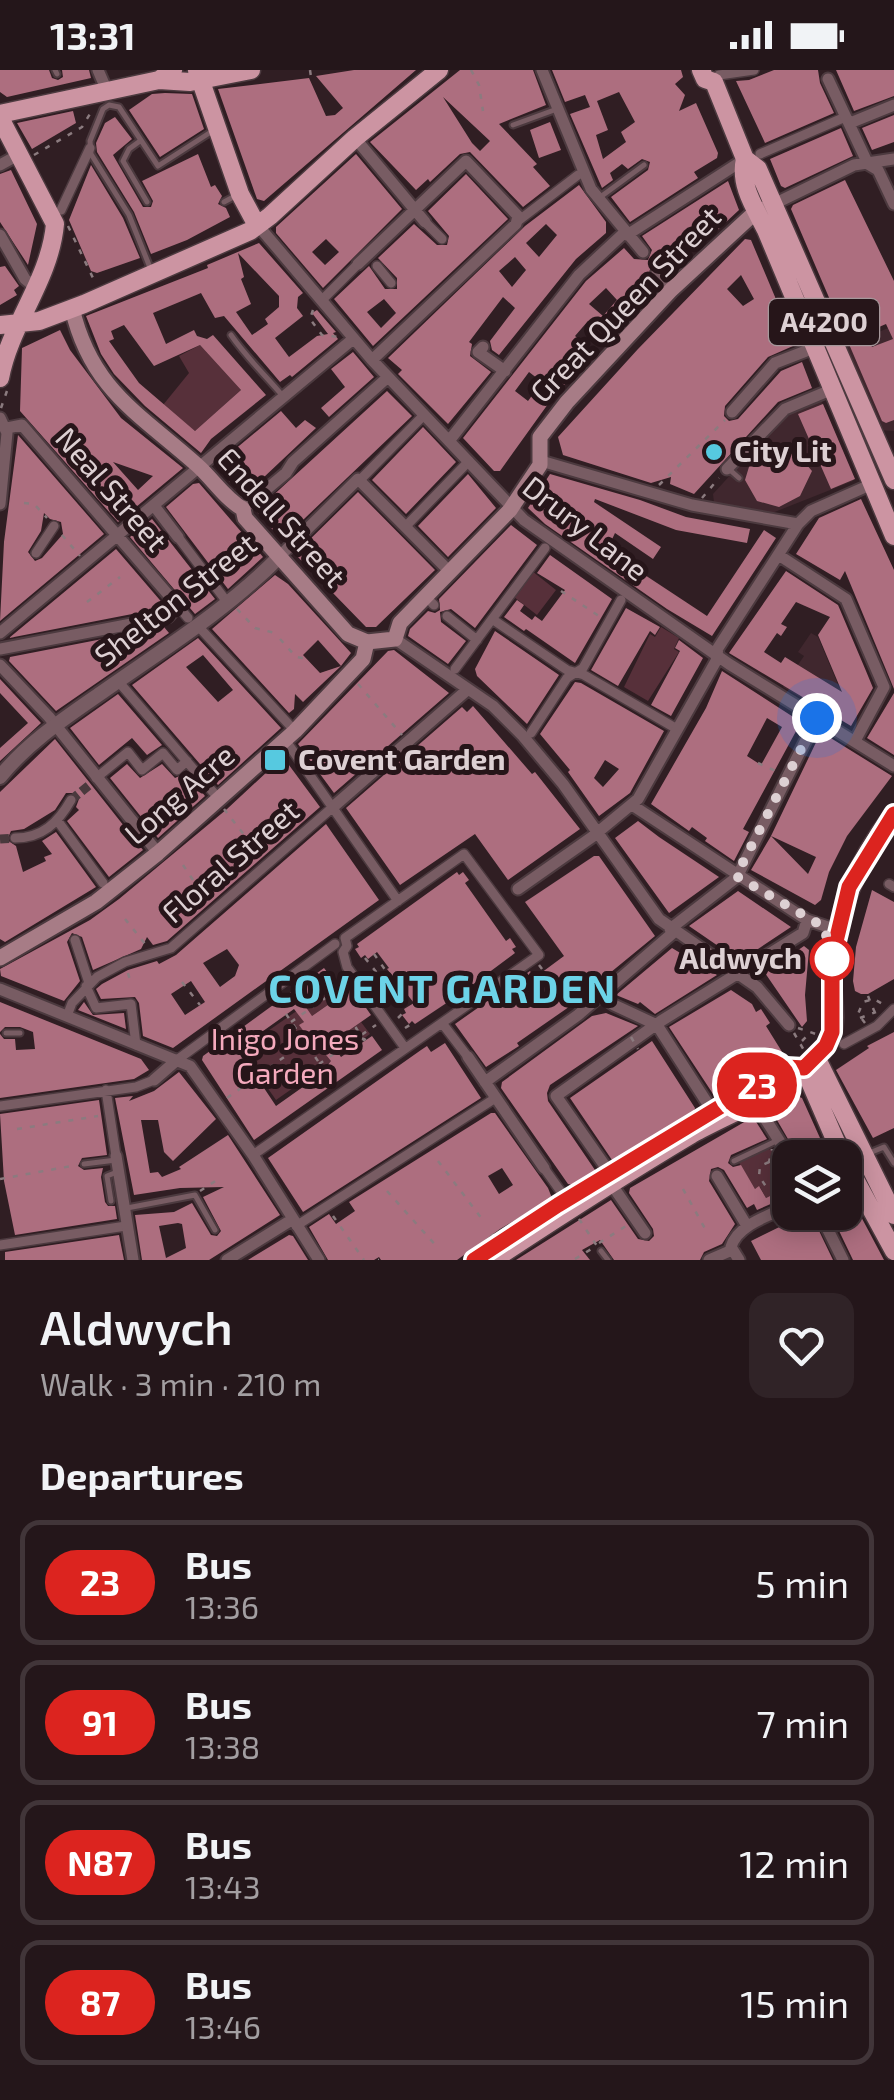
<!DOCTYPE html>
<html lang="en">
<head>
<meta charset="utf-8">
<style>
  :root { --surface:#24161a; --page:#302327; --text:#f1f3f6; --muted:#a39fa2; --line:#413539 }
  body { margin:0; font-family:"Exo 2",sans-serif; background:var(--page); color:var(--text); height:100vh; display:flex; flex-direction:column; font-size:38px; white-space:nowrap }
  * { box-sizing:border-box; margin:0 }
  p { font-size:32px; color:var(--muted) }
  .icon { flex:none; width:55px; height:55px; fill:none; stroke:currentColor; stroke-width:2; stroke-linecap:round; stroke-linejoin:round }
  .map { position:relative; height:1190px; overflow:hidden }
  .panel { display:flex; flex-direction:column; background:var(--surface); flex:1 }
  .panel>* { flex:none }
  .badge { padding:0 20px; border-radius:32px; font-size:35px; line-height:65px }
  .buttons { position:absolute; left:772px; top:1070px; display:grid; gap:20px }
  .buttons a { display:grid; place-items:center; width:90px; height:90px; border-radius:20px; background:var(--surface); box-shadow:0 5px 25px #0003,0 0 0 2px var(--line); font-size:50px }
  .you { position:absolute; width:50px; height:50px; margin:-25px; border:8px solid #fff; border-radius:50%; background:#1a73e8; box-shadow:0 0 0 15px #1a73e833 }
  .map>.badge { position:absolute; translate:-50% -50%; box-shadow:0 0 0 5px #fff }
  h2 { padding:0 40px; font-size:38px; line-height:90px }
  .round { display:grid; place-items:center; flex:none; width:105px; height:105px; border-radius:20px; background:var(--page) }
  .headline { display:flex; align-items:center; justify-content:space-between; height:170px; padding:0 40px }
  h1 { font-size:48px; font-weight:600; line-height:75px }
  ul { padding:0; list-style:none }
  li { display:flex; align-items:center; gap:30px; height:125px; margin:0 20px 15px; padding:0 20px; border:5px solid var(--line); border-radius:20px }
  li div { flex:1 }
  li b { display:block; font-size:38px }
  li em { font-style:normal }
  li .badge { min-width:110px; font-weight:700; text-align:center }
  .status { display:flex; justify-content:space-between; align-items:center; height:70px; padding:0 50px; background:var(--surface); direction:ltr }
  .status svg { height:28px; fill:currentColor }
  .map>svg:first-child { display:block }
</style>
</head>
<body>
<div class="status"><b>13:31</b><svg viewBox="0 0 49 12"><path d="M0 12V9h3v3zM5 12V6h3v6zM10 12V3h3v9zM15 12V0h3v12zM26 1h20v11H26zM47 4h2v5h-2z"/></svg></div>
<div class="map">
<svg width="894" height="1190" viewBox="0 0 894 1190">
  <rect width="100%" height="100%" fill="#301e23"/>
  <path fill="#40272e" d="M888 258 894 260V361L879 360 844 277Z
    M816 330H821L854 407 853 411 772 443 714 432 713 424 788 342Z
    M811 563 818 567 839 617 848 623 833 647 783 617 804 586 798 582Z"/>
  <path fill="#57303a" d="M200 275 241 320 195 361 163 335 189 303 179 286Z
    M532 501 556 520 537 545 514 527Z
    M661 557 679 568 674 579 679 582 648 631 624 617 650 564 655 567Z
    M335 914 343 924 312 946 301 947 304 952 300 956 319 982 361 952 370 964 276 1030 241 980Z
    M768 1079 776 1081 790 1109V1127L783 1130 778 1122 766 1128 760 1117 755 1119 738 1091Z"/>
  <path fill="#ad6e7f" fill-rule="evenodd" d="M0 0H49L52 8 58 10 63 7 62 0H89L91 8 7 27 0 22Z
    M354 0H416L264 131 257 129 218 19 309 8 326 46 335 45 343 38 316 6Z
    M460 0H533L546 35 499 54 537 94 533 97 550 116 523 137 470 82 460 84 430 112 428 109 416 120 370 72ZM443 27 490 71 480 81 472 73Z
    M552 0H681L683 7 675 14 685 25 679 41 696 33 718 83 717 88 694 102 698 108 630 152 611 127 648 100 650 92 642 89 628 99 622 94 610 103 613 110 602 118 570 44 590 37 585 25 565 32ZM619 22 635 52 621 62 626 72 603 89 596 65 608 60 597 31Z
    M774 0H818L820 13 834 43 765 73 736 11 749 10Z
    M836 0H894V26L854 41Z
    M165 23 192 24 204 59 160 87 129 40 152 24Z
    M73 41 76 53 32 79 17 53Z
    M894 45V72L872 80 862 58Z
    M115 47 132 69 113 85 143 137H151L153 131 142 111 198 84 211 117 215 115 222 126 218 134 226 138 230 147 187 170 151 184 134 142 97 82 96 73 105 53Z
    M550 52 561 80 539 88 530 60Z
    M841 58 853 86 785 118 781 116 770 89Z
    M356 84 402 139 323 218 276 163V157ZM326 169 339 182 325 195 312 182Z
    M91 95 123 148 140 188 97 203 91 201 69 150Z
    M11 100 37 154 28 195 0 152V104Z
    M466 104 508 149 373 276 334 229 369 196 385 219H397V208L378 188 414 154 437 175H447L449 166 428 141ZM384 229 396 243 381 258 367 242Z
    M845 110 894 211V350L886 353 882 351 791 139 793 135ZM886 254 893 269 872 277 865 263Z
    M728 111 739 140 696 180 692 176 664 196 657 193 651 195 648 209 654 216 607 267 588 251 575 266 593 281 548 334 500 401H494L463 368 586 211 624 178 634 189 648 190 652 180 642 166ZM606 218 617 230 603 246 589 234ZM529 302 542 312 528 331 515 321Z
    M579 115 606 152V163L576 189 499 285 492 280 490 271 515 238 503 227 469 272 472 274 470 286 491 302 448 354 398 304 402 300 388 288 525 156ZM546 154 557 165 539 187 526 173ZM515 187 526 200 512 217 499 201Z
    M745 169 751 170 794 272 793 276 768 287 725 336 724 346 729 351 738 349 781 301 802 292 812 318 778 332 694 424 670 414 671 407 651 413 563 385 558 367 638 279ZM741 205 754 229 743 236 727 219Z
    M259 173 303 223 298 227 297 238 303 246 275 268 289 287 317 266 328 264 312 243 317 240 336 262 333 263 338 269 292 307 290 305 280 312 224 246 215 248 201 223 153 243 166 274 194 260 197 266 207 269 213 265 266 325 211 369 201 383 145 336 114 304 101 284 86 246 208 198 207 195ZM238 183 279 226V237L265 249 268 254 252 265 236 242 251 234 241 209 244 207ZM124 255 154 296 200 275 241 320 195 361 139 313 109 271 114 269 111 261Z
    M5 196 19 216 14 220 17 225 0 235V197Z
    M60 260 70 280 121 348 183 398 118 452 20 341 22 278ZM113 392 153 406 138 420Z
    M353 282 374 307 329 347 321 338 345 317 331 299Z
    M387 321 412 346 282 470 256 441Z
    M823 334 855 409 831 419 798 344Z
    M281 341 296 358 305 350 316 358 244 426 215 396Z
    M423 357 456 392 406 444 372 410Z
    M18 365 104 464 0 551 4 472ZM44 443 50 449 61 452 63 464 42 488 35 491 28 482 41 461Z
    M775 375 794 380 812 401 800 426 779 437 757 431 745 410 752 387 762 378Z
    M468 404 496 438 448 487 418 456Z
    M550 404 640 430 686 447 750 459 747 473 676 460 595 429 594 432 661 477 653 489 615 463 607 480 707 546 764 460 776 468 712 566 667 539 545 454 528 438Z
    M199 413 263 487 228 519 166 437 193 414Z
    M358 422 435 500 376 557H366L295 484Z
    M861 429 894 500V619L845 501 840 510 796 484 819 448Z
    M152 449 215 529 195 544 130 467Z
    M511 455 537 475 475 558 451 539 440 542 441 552 466 571 448 594 408 566 410 559 428 541 435 543 440 540 439 529Z
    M116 479 165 536 163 538 9 568Z
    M550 485 612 529 575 593 526 559 524 561 504 547 517 530 524 535 520 541 532 550 535 546 542 551 565 520 537 503Z
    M786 501 838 535 866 601 873 618 851 656 729 583ZM796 532 830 547 818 565 842 622 785 587 781 593 764 582 777 563 781 566 787 557 781 554Z
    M275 505 288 514 351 583 341 596 318 570 303 585 320 603 341 596 303 632 295 624 294 639 289 643 212 559Z
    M626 538 660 557 655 565 650 561 618 616 591 600Z
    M164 557 169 563 56 641 9 591 10 587Z
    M495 561 559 605 527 654 477 606 475 599Z
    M198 568 281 658 218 715 132 615ZM203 585 233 620 218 632 186 597Z
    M679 570 703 588 671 646 651 635 680 581 675 578Z
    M394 580 449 623 334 723 298 674 388 581Z
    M722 601 801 652 743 759 749 762 734 791 705 771 707 768 692 757 689 761 651 734 706 638ZM767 648 782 657 761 695 747 686Z
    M0 609 41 653 0 691V678L28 653 0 623Z
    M575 612 581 613 664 661 630 723 599 746 568 702 570 700 540 664ZM605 690 619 699 603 717 594 708Z
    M894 623V685L867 668Z
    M118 624 162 675 147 685 132 668 99 695 70 658Z
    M473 636 532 704 535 702 580 759 508 810 475 764 400 815 346 738 462 637 467 642Z
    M821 662 892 706 847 766 829 802 821 830 815 835 751 800 771 766 808 804 816 787 771 766Z
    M55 669 143 780 109 807 67 751 79 740 76 737 79 729 74 723H66L55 740 24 759 11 761 7 770 16 776 23 802 46 791 44 787 52 784 42 771 56 762 96 817 5 872 0 869V722Z
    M283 687 320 737 167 871 153 875 147 867 141 879 93 900 82 867 72 863 67 872 80 911 64 931 1 906 0 899 90 850 119 829 227 739Z
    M127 694 140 708 162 694 175 708 186 703 205 726 158 768 110 708Z
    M638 751 659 767 719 807 669 843 615 768Z
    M326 754 379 830 173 978 143 966 139 933 135 927 101 929 96 919 102 914 128 900 157 891 159 894 176 885ZM227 879 239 895 235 906 220 917 203 893ZM191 911 205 932 185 945 171 924Z
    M594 786H599L655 866 566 939 517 973 519 976 486 997 455 954 530 901 533 906 541 903 564 886 525 832Z
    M457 802 459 805 463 802 469 810 465 813 506 871 510 868 516 877 512 879 515 883 460 924 415 954 412 951 409 954 402 945 406 943 404 939 414 933 387 899 389 898 377 882 368 889 365 885 361 888 355 879 359 877 357 874Z
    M872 820 894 832V909L868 924H861L855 921 853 911 856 877Z
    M738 821 791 857 740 891 689 856Z
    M804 876 809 880 805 925 807 951 802 957 765 903Z
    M672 878 717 905 655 944 640 932 638 934 616 925Z
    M324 898 334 911 303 933 312 946 352 918 371 945 331 973 341 987 372 966 382 980 254 1070 202 990 203 986ZM294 939 304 952 299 955 319 982 322 980 331 991 317 1007 276 1036 238 979Z
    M731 920 752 934 756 942 761 939 770 953 766 956 784 985 715 1027 669 957Z
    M0 932 141 989 149 1000 134 1009 0 1028V964L4 969H15L16 980 35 979 33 962 20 957H5L0 962Z
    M84 932 93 945 124 943 126 959 78 940Z
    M606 943 638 956 550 1015 547 1023 548 1031 595 1100 593 1104 573 1115 568 1114 501 1018 502 1012 592 946Z
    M894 962V1058L873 1068 836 1000 869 978 867 976Z
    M652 971 695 1038 693 1044 612 1090 570 1028Z
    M445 973 481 1028 303 1142 268 1088 421 980 427 976 431 982Z
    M179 1002 216 1049 173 1091 164 1082 158 1050H141L150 1103 158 1102 162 1107 181 1099 179 1097 228 1065 280 1145 209 1190H142L135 1145 174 1142 192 1133 211 1165 217 1166 221 1161 203 1127 224 1117 180 1118 134 1125 115 1028 133 1026 129 1031 154 1021ZM178 1153 182 1154 186 1178 166 1188 159 1156Z
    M797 1026 802 1028 829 1088H799L770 1038Z
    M99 1030 107 1085 82 1088 78 1096 84 1100 103 1098 101 1107 105 1132 108 1136H115L117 1149 15 1165 4 1111 0 1044Z
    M491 1043H495L548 1118 552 1128 500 1159 457 1190H381L379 1187 374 1190H328L309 1157 329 1144 336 1154 355 1141 349 1132ZM502 1098 513 1115 499 1124 488 1106Z
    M753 1047 767 1069 731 1085 728 1093 733 1097 741 1095 755 1119 759 1116 766 1128 778 1122 782 1129 757 1140 754 1134 747 1138 724 1100 718 1097 711 1099 709 1111 735 1154 722 1174 704 1182 700 1190H614L600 1170 582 1180 590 1190H516L611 1130 638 1169 649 1171 654 1166 653 1159 629 1123 630 1118Z
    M845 1117 866 1156 884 1190H853L830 1142H845Z
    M810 1142 833 1190H761L751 1171Z
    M119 1165 124 1190H5V1182Z
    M289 1165 293 1166 308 1190H248Z"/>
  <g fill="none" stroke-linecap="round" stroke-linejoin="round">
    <path stroke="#4a393d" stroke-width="9" stroke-dasharray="9 4.5" stroke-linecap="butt" d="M71 730 92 713
      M0 769 15 768"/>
    <path stroke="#4a393d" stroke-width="18" stroke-dasharray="18 9" stroke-linecap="butt" d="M830 1040 851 1079"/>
    <defs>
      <path id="service" d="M55 0 57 4
        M513 55 557 39
        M140 71 129 79 123 91 147 132
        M599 128 644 95
        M224 132 237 125
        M151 200 129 145 91 84 90 71 103 39 109 35 119 37 158 96 214 60
        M231 265C246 287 265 305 282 325
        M730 400 739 408
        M6 963H20
        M867 1084 884 1077 894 1093
        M734 1091 776 1071
        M84 1094 116 1090
        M111 1131 107 1106 117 1102
        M127 1138 195 1125 215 1160
        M601 1181 608 1190"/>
      <path id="pedestrian" d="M719 5 754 0
        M760 84 843 48
        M61 140 90 78
        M518 151 578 105
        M425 152 442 169
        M377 196 391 213
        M324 228 358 194
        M360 410 421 348
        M406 456 469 391
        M178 467 227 532
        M36 483 54 456
        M432 533 434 535
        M178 536 188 548
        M447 546 477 570
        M492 549 567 600 584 605 677 659
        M198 556 295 661
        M455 599 545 478
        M118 611 219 729
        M531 663 567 608 583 598 621 530
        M286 671 398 831
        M96 708 128 682 142 700 163 683 177 700 187 691
        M57 750 103 813
        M15 768C42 768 58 753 71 730
        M889 814 894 817
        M75 870 89 913
        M86 916 96 938 131 934 136 975
        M67 946 72 933 97 907 125 892 171 878 333 737
        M442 953 468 987
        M844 974 877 956 894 939
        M177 990 335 874
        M106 1020 116 1086
        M0 1036 136 1017 154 1010
        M253 1085 539 885 464 784 345 868 347 876 343 882 347 897 405 978
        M544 1098 564 1126
        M296 1156 494 1029
        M0 1175 126 1156"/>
      <path id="minor" d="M98 0 107 21
        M542 0 591 119 643 182
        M828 9 868 94 878 100 894 134
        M850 53 894 35
        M355 68 425 152
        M0 95 20 84
        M772 135 854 95 894 89
        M256 153 372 290 524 450 729 594 894 696
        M0 165 25 209 36 218
        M627 165 745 89
        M358 194 466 91 518 146 516 154 372 290
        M657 202 671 220
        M483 277 478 282 505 301
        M732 342 775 293 819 276
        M0 348 7 363 0 434
        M449 371 579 205 625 162
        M541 391 692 435 798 454
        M727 399 785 339 833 319
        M155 437 178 467
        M243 439 286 403 293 392 388 307
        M780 486 846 529 884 617 855 671
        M279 487 358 409 451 503
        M0 563 353 269
        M395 569 493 636 522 665 563 714 659 849 757 917 789 955
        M0 579 168 547 178 536 22 355 7 358
        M0 595 49 647 158 783
        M632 735 807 850 837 860
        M333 737 467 620
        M518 819 592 767 638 729 716 591 718 578 798 454 811 441 872 414
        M670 859 737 807 817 648
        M0 919 190 996 253 1085 319 1190
        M600 925 614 935 657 955 713 1042
        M468 987 544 1098
        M154 1010 177 990
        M485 1012 578 945 674 862
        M754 1031 790 1088
        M116 1086 133 1190
        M717 1106 747 1156
        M819 1142 843 1190
        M645 1163 612 1115 605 1096 556 1026 661 951 803 863 807 850
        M227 1190 293 1149
        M709 1190 732 1180
        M739 1190 731 1177C737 1155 770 1145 790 1136"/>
      <path id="tertiary" d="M0 707C27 673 65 648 101 623 162 580 227 540 279 487"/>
      <path id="secondary" d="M72 238C91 320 140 344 197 395 213 409 224 428 243 439L245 448 348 564 367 572 395 569 400 553 510 440 540 395V367L567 332 671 220 750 147 764 139
        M0 888 96 832 158 783 295 661 363 589 367 572"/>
      <path id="primary" d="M197 0 240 124 254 150
        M701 0 705 9 714 12 745 89 758 99 894 410
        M159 10 190 12 251 0
        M0 44 159 10 173 0
        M0 48 55 154C50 210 10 254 0 308
        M745 89C739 115 755 138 766 160L894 466
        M0 255 39 251 84 234 250 161 270 146 355 68 439 0
        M816 987 894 1145
        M804 998 843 1088
        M733 1029 786 997 804 998
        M845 1091 894 1181
        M493 1190C558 1147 625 1104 692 1064 735 1040 805 1016 829 971 839 953 831 925 832 904 835 844 857 791 894 744"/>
    </defs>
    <use href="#service" stroke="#4c3a3f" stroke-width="9"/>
    <use href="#pedestrian" stroke="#4c3a3f" stroke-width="12"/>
    <use href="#minor" stroke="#4c3a3f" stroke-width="15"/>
    <use href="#tertiary" stroke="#4c3a3f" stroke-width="18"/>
    <use href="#secondary" stroke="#4c3a3f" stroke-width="19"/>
    <use href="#primary" stroke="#4c3a3f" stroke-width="21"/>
    <path stroke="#8b7b7f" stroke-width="2.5" stroke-dasharray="5 8" stroke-linecap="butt" d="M310 0 311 7
      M471 0 479 15 483 41
      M34 85 82 57 93 39
      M68 156 93 208
      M313 240 310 249 322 265 339 267
      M1 338 8 318
      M659 415 725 350
      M702 428 719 408
      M24 433 34 434 47 448
      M62 465 80 486
      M561 521 599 546
      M87 532 120 507
      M237 539 255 558 275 563
      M280 569 296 587 308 589
      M358 614 402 665
      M758 693 780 703
      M224 739 262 788
      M183 795 207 831
      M125 849 146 875
      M374 884 410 935
      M365 888 393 923 403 918
      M539 895 570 936
      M128 903 131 914
      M182 912 200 935
      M374 923 392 910
      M868 926 875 943
      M286 944 324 1000
      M398 948 405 941
      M860 948 876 942
      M291 952 347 913
      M865 953 858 944 863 932 874 929 886 936
      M405 958 413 953
      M798 958 819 965
      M358 961 356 958 363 953
      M794 963 805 982
      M362 968 364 970 371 965
      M802 971 811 962
      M319 994 376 955
      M227 1028 305 972
      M17 1059 98 1046
      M438 1091 482 1149
      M769 1092 760 1096 759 1106 767 1118 777 1120 781 1116 782 1106 769 1092 772 1079
      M0 1109 77 1095
      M683 1119 708 1164
      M200 1121 220 1108
      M387 1121 439 1179
      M333 1146 364 1190
      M579 1149 597 1176
      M492 1164 498 1172
      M599 1173 626 1156
      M575 1189 593 1178
      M378 1190H379"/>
    <use href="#service" stroke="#785c63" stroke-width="5"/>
    <use href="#pedestrian" stroke="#785c63" stroke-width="9"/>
    <use href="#minor" stroke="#785c63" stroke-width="11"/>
    <use href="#tertiary" stroke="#785c63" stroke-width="14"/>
    <use href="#secondary" stroke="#a77c86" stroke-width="15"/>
    <use href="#primary" stroke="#cc94a2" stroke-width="18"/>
    <path stroke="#8b7b7f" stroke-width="2.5" stroke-dasharray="5 8" stroke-linecap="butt" d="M378 690 381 704
      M631 967 638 979"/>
  </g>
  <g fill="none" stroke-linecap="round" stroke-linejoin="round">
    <defs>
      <path id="line" d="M474 1190 558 1135 786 997 804 998 826 976 832 962V888L849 817 894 744"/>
    </defs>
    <use href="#line" stroke="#fff" stroke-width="22"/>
    <use href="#line" stroke="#dc241f" stroke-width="15"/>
    <path stroke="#ddd0d3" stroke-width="10" stroke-dasharray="0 18" d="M817 648 736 806 824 857 832 889"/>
  </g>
  <g fill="#56c9e0" stroke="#261519" stroke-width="4">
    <circle cx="714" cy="382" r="10"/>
    <rect x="263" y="678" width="24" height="24" rx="5"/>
  </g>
  <circle fill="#fff" stroke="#dc241f" stroke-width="5" cx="832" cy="889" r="20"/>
  <g text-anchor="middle" stroke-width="10" stroke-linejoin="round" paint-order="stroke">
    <rect fill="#261519" stroke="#a6989b" stroke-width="2.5" x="769" y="229" width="110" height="46" rx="8"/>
    <g font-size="28" font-weight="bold" fill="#ddd0d3">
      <text x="824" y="262">A4200</text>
    </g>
    <g font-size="30" fill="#ddd0d3" stroke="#261519">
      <text transform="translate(626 235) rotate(-46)" y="10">Great Queen Street</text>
      <text transform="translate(111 420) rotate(49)" y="10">Neal Street</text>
      <text transform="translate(281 448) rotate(48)" y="10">Endell Street</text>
      <text transform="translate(585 459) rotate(38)" y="10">Drury Lane</text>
      <text transform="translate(176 530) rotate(-38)" y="10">Shelton Street</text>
      <text transform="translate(180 725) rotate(-41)" y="10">Long Acre</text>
      <text transform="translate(231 792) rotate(-41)" y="10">Floral Street</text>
    </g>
    <g font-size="30" font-weight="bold" fill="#ddd0d3" stroke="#261519" text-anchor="start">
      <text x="734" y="392">City Lit</text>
      <text x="298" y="700">Covent Garden</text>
    </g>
    <g font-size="30" font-weight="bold" fill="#ddd0d3" stroke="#261519" text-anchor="end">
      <text x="802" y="899">Aldwych</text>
    </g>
    <g font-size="30" fill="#f5aabd" stroke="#261519">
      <text x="285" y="980">Inigo Jones<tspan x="285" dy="34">Garden</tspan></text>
    </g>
    <g font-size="40" font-weight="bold" letter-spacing="2.5" fill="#6cd3e8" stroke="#261519">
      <text x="443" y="933">COVENT GARDEN</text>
    </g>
  </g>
</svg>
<div class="buttons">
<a><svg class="icon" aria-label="layers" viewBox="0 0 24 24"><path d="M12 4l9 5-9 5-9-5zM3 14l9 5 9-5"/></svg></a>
</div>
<div class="you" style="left:817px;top:648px"></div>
<b class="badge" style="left:757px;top:1015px;background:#dc241f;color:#fff">23</b>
</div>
<section class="panel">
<div class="headline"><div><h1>Aldwych</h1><p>Walk · 3 min · 210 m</p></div><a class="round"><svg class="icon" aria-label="heart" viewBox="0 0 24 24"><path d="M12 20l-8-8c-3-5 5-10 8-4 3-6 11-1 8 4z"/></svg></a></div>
<h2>Departures</h2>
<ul>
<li><span class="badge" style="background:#dc241f;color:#fff">23</span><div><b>Bus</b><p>13:36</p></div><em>5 min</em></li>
<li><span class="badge" style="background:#dc241f;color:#fff">91</span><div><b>Bus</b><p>13:38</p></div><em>7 min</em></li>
<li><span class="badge" style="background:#dc241f;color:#fff">N87</span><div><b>Bus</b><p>13:43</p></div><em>12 min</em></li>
<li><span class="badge" style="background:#dc241f;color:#fff">87</span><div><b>Bus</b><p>13:46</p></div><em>15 min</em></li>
</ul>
</section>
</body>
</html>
